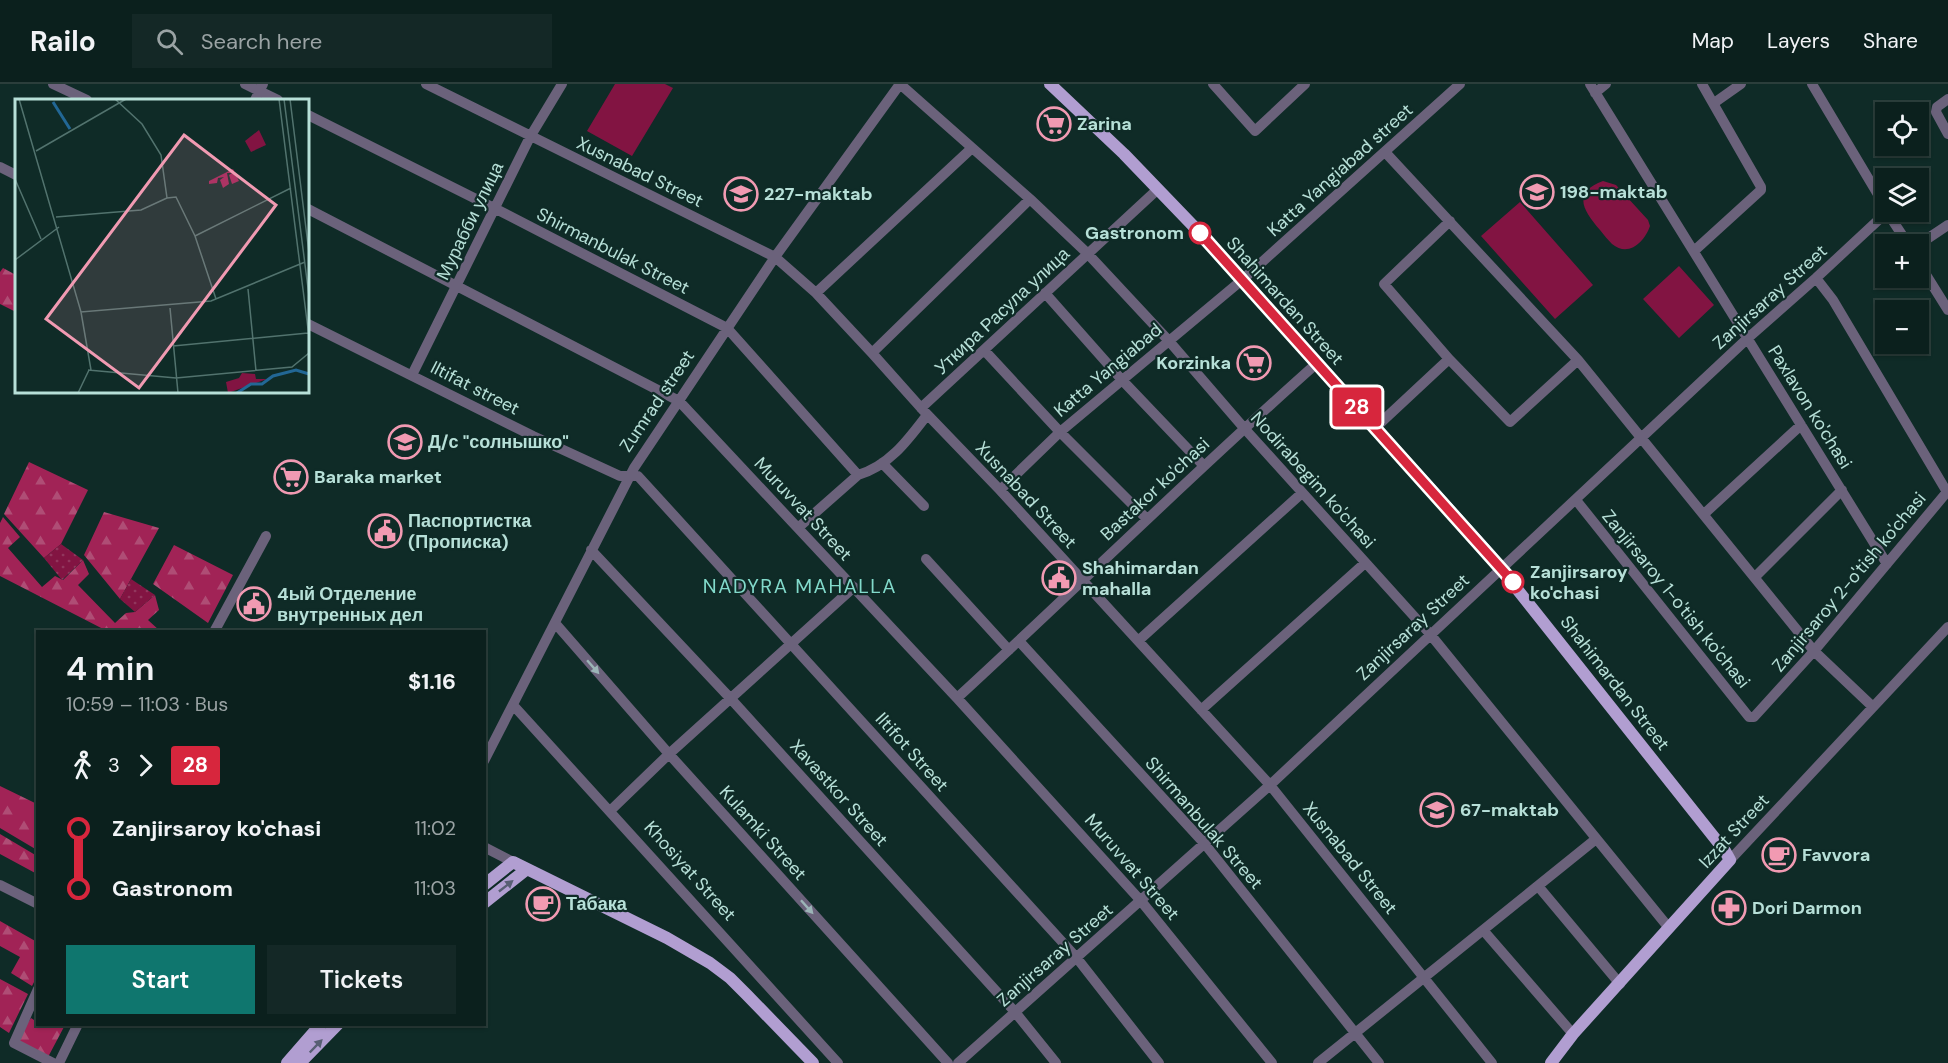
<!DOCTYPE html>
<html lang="en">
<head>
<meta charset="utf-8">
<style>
  :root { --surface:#0b201d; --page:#142826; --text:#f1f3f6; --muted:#9aa3a4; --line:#2b3e3b; --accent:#0f766e }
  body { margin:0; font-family:"DM Sans",sans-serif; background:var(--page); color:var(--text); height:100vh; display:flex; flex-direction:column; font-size:22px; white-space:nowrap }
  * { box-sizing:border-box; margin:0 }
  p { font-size:20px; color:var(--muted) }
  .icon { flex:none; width:33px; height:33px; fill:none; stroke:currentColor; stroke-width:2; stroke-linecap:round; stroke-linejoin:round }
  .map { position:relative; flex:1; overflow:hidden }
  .panel { position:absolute; left:36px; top:546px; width:450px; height:396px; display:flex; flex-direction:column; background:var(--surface); border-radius:0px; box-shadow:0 2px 4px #0004,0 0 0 2px var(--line) }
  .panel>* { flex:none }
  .badge { padding:0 12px; border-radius:4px; font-size:21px; line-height:39px }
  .buttons { position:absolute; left:1875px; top:18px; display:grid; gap:12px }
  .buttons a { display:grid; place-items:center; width:54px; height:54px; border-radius:0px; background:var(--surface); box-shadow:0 2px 4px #0004,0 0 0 2px var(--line); font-size:30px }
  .map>.badge { position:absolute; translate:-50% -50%; box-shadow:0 0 0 3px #fff }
  .legs { display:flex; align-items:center; gap:9px; height:66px; padding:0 30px; font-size:20px }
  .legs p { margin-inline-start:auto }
  .headline { display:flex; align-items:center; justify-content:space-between; height:102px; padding:0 30px }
  h1 { font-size:33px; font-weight:600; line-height:45px }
  .action { display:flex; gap:12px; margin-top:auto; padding:12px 30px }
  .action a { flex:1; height:69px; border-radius:0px; background:var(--accent); color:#fff; font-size:24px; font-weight:600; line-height:69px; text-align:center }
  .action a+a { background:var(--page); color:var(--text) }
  ul { padding:0 30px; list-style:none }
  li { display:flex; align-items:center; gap:21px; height:60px; font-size:22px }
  li i { display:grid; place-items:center; width:9px; height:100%; margin:0 8px; background:currentColor }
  li i::after { content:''; width:15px; height:15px; margin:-8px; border:4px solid; border-radius:50%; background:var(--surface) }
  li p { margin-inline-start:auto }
  li:first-child i { background:linear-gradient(#0000 50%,currentColor 0) }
  li:last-child i { background:linear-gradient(currentColor 50%,#0000 0) }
  header { display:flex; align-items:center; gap:36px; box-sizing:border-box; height:84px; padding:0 30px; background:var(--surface); border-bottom:2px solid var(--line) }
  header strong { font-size:28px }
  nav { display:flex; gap:33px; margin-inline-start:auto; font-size:21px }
  .search { width:420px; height:54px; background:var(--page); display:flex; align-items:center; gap:15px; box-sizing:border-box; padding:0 21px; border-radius:0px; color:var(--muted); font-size:22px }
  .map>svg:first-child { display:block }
</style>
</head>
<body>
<header>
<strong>Railo</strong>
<div class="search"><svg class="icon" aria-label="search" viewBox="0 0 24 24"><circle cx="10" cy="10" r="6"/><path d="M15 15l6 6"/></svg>Search here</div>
<nav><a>Map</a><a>Layers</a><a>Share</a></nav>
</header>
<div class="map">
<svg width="1948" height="979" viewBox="0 0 1948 979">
  <defs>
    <pattern id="forest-firs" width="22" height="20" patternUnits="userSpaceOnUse" patternTransform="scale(1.5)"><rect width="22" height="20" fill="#a12356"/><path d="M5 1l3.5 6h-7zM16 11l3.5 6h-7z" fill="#af4d75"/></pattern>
    <pattern id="park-dots" width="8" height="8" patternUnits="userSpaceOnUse" patternTransform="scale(1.5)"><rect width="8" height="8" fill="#821442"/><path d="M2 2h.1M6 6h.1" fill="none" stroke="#91365d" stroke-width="1.8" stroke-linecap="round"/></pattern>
  </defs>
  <rect width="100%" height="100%" fill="#0f2b27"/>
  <path fill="url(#forest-firs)" d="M3 184 16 191V228L0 220V188Z
    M29 378 88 406 61 460 44 474 4 430Z
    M104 428 159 444 120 515 84 471Z
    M3 433 20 453 8 464 42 503 55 492 63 496 83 476 89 490 78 501 115 539 126 529 135 528 155 511 159 526 148 536 160 547H107L0 492V439Z
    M174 461 233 491 208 539 153 500Z
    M0 702 37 720V766L0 744Z
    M0 750 37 772V790L0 770Z
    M0 837 37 858V892L32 902 11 889 20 873 0 862Z
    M0 895 28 910 9 949 0 943Z
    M31 934 37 938 38 940 49 943 50 941H65L47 975 14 959Z"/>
  <path fill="url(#park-dots)" d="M61 460 83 476 62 496 44 474Z
    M131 495 155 511 135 528 120 515Z"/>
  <path fill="#821442" d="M615 0H665L673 4 632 72 587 47Z
    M1603 97 1616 101 1648 136 1650 142C1645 157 1629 174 1612 160 1608 156 1604 151 1600 146 1584 127 1571 109 1603 97Z
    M1520 118 1593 201 1555 235 1481 152Z
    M1679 182 1714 221 1679 254 1643 215Z"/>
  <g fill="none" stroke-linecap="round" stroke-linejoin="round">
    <path stroke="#6b627b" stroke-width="10" d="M53 0 87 16
      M245 0 278 16
      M426 0 775 173 816 209 872 269 922 325 1000 406 1270 701 1492 979
      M900 0 1030 115 1088 170 1169 257 1244 344 1430 550 1669 844
      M1213 0 1255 47 1305 0
      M1590 0 1887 480
      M1812 0 1886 124
      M1595 9 1606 0
      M1948 15 1937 23 1936 28 1948 50
      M255 16 263 0
      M1714 19 1741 0
      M308 31 494 124 727 244 858 391
      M1385 68 1578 276 1814 567 1873 623
      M0 83 16 91
      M308 125 679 317 957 614 1141 817 1272 979
      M1450 137 1384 200 1449 275 1510 338 1578 276
      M1918 161 1948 141
      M1694 167 1761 106V103L1702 0
      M1918 178 1948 226
      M816 209 972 64
      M1045 209 1122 296 1204 382
      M308 240 533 352 620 392H638L1076 873 1159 979
      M984 266 1060 348 1146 434
      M872 269 1030 115
      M412 291 530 53 562 0
      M921 324 1158 105
      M1375 344 1449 275
      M882 379 924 422
      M1000 406 1060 348 1242 196 1460 0
      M1576 416 1749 633H1754L1814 567 1947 408 1833 216 1816 194
      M1704 430 1801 341
      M799 443 858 391C889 382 908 356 927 331
      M591 466 731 615 1015 928 1056 979
      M926 475 1009 566
      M1755 493 1842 406
      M555 539 669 670 948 979
      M214 548 266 452
      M1019 557 1204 759 1379 979
      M1138 557 1302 409
      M957 614C1078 503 1194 388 1316 280
      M513 621 838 979
      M1201 626 1365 479
      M484 677 634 384 775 173 900 0
      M611 726 669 670 854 503
      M484 763 513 778
      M1730 776 1948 543
      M0 801 38 820
      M1538 802 1620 900
      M1483 846 1573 950
      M38 905 14 959 53 979
      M59 979 78 940
      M958 979 1270 701 1748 254 1816 194 1887 128 1908 160
      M1318 979 1596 755"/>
    <path stroke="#b19ed1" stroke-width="12" d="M1050 0 1124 70 1200 149 1490 471 1725 767 1730 776 1573 950 1551 979
      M484 801 513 778 667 854 710 879 730 894 747 911 813 979
      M484 819 527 785
      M287 979 321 940
      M300 979 338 940"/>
  </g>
  <defs><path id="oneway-solid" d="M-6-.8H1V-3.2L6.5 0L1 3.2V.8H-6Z" transform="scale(1.5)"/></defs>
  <g fill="#9cb4b7">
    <use href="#oneway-solid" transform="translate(593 583) rotate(49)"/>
    <use href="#oneway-solid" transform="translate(807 823) rotate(48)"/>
  </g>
  <g fill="#585f73">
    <use href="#oneway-solid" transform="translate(506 802) rotate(-38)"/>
    <use href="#oneway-solid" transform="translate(316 962) rotate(-46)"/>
  </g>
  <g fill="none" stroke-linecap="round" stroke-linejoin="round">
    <defs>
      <path id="line-1" d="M1200 149 1513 498"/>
    </defs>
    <use href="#line-1" stroke="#fff" stroke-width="14"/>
    <use href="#line-1" stroke="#d7263d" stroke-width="9"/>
  </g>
  <defs>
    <symbol id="supermarket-ring" viewBox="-11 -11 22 22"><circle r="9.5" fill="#0f2b27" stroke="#f19ab2" stroke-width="1.5"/><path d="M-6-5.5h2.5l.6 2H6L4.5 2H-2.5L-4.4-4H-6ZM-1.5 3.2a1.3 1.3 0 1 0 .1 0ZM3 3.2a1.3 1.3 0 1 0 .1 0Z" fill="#f19ab2"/></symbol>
    <symbol id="school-ring" viewBox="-11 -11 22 22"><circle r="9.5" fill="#0f2b27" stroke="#f19ab2" stroke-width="1.5"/><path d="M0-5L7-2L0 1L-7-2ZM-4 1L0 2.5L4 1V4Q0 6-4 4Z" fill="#f19ab2"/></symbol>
    <symbol id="civic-ring" viewBox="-11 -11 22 22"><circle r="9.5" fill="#0f2b27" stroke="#f19ab2" stroke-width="1.5"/><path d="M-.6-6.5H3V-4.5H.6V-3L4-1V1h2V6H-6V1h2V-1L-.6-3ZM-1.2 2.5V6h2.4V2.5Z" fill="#f19ab2"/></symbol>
    <symbol id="cafe-ring" viewBox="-11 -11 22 22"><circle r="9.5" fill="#0f2b27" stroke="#f19ab2" stroke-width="1.5"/><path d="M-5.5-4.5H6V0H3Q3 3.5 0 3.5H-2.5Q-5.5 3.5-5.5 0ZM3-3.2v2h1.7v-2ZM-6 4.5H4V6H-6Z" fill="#f19ab2"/></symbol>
    <symbol id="pharmacy-ring" viewBox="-11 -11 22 22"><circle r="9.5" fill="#0f2b27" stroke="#f19ab2" stroke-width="1.5"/><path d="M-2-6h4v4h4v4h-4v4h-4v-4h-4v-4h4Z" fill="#f19ab2"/></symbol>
  </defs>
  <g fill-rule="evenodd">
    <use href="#supermarket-ring" x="1035" y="21" width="38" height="38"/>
    <use href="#school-ring" x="1518" y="89" width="38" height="38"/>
    <use href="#school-ring" x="722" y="91" width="38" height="38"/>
    <use href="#supermarket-ring" x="1235" y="260" width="38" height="38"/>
    <use href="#school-ring" x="386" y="339" width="38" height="38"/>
    <use href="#supermarket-ring" x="272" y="374" width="38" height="38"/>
    <use href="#civic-ring" x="366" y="428" width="38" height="38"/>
    <use href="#civic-ring" x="1040" y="475" width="38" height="38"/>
    <use href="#civic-ring" x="235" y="501" width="38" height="38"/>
    <use href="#school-ring" x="1418" y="707" width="38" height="38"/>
    <use href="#cafe-ring" x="1760" y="752" width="38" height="38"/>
    <use href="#cafe-ring" x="524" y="801" width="38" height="38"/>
    <use href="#pharmacy-ring" x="1710" y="805" width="38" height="38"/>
  </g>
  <g fill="#fff" stroke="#d7263d" stroke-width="3">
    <circle cx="1200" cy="149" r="10"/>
    <circle cx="1513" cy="498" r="10"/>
  </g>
  <g text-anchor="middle" stroke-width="4.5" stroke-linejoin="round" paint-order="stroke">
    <g font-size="18" font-weight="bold" fill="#b7e0d8" stroke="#0f2b27" text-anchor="start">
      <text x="1077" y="46">Zarina</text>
      <text x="1560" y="114">198-maktab</text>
      <text x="764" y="116">227-maktab</text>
      <text x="1231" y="285" text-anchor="end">Korzinka</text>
      <text x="428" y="364">Д/с "солнышко"</text>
      <text x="314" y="399">Baraka market</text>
      <text x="408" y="443">Паспортистка<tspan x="408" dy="21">(Прописка)</tspan></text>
      <text x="1082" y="490">Shahimardan<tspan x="1082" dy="21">mahalla</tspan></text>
      <text x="277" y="516">4ый Отделение<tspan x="277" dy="21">внутренных дел</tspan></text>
      <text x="1460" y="732">67-maktab</text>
      <text x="1802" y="777">Favvora</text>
      <text x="566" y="826">Табака</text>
      <text x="1752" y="830">Dori Darmon</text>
    </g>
    <g font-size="18" fill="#b7e0d8" stroke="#0f2b27">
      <text transform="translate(1340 86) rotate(-42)" y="6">Katta Yangiabad street</text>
      <text transform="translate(640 88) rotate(26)" y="6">Xusnabad Street</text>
      <text transform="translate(470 137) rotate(-64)" y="6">Мурабби улица</text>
      <text transform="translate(613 167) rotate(27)" y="6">Shirmаnbulak Street</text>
      <text transform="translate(1770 213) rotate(-42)" y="6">Zanjirsaray Street</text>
      <text transform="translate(1285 217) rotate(48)" y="6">Shahimardan Street</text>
      <text transform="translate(1002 227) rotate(-43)" y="6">Уткира Расула улица</text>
      <text transform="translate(1108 286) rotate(-40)" y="6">Katta Yangiabad</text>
      <text transform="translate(475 304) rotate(27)" y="6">Iltifаt street</text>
      <text transform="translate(657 317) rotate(-56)" y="6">Zumrad street</text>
      <text transform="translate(1810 323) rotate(58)" y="6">Paxlavon ko'chasi</text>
      <text transform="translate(1313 396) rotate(48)" y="6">Nodirabegim ko'chasi</text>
      <text transform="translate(1155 405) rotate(-43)" y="6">Bastakor ko'chasi</text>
      <text transform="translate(1026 411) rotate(47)" y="6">Xusnabad Street</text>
      <text transform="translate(803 425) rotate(47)" y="6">Muruvvat Street</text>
      <text transform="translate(1849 498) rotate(-50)" y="6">Zanjirsaroy 2-o'tish ko'chasi</text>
      <text transform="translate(1676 515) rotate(51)" y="6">Zanjirsaroy 1-o'tish ko'chasi</text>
      <text transform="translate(1413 543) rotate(-43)" y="6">Zanjirsaray Street</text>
      <text transform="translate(1615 599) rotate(52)" y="6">Shahimardan Street</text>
      <text transform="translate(912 668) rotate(48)" y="6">Iltifot Street</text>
      <text transform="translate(839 709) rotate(48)" y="6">Xavastkor Street</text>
      <text transform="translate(1204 739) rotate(49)" y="6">Shirmanbulak Street</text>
      <text transform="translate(1734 747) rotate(-47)" y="6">Izzat Street</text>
      <text transform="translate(763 749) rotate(48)" y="6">Kulamki Street</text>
      <text transform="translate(1350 774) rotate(51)" y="6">Xusnabad Street</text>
      <text transform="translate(1132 783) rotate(49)" y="6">Muruvvat Street</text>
      <text transform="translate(690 787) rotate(48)" y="6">Khosiyat Street</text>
      <text transform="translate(1055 871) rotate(-41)" y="6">Zanjirsaray Street</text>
    </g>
    <g font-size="18" font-weight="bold" fill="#b7e0d8" stroke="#0f2b27" text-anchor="end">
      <text x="1184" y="155">Gastronom</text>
      <text x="1530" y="494" text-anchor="start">Zanjirsaroy<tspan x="1530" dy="21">ko'chasi</tspan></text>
    </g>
    <g font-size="20" letter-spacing="1.5" fill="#82dacb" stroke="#0f2b27">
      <text x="800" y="509">NADYRA MAHALLA</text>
    </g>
  </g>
  <g transform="translate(15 15)">
    <rect width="294" height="294" fill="#0f2b27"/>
    <path d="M218 70 224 82 217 85 214 76 217 74H212L214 85 208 89 205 81 209 78 203 79 202 84 194 85V82Z" fill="#a12356"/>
    <path d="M227 274 240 275 241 280H252L213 294 211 283 224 279Z" fill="#821442"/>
    <path d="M244 31 251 46 236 53 230 42Z" fill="#821442"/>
    <path fill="none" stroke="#226795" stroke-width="3" d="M38 3 55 30M222 294 236 285H247L258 277 281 271 294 275"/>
    <path fill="none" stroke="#52736e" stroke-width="1.5" d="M4 0 66 213 196 202 290 163M264 0 294 238M269 0 294 197M275 0 294 154M21 52 111 0M0 80 26 140M152 99 161 98 180 137 201 200M41 118 126 111 152 99 146 56 127 25 100 0M180 137 276 89M0 161 44 128M233 190 241 272M155 209 163 294M66 213 76 271M158 247 293 234M73 271 161 279 277 268 294 254M63 294 74 271"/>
    <path fill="#f19ab2" fill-opacity="0.15" stroke="#f19ab2" stroke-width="3" d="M169 36 261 106 124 289 31 220Z"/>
    <rect width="294" height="294" fill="none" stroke="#b7e0d8" stroke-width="3"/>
  </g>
</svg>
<div class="buttons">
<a><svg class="icon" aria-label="locate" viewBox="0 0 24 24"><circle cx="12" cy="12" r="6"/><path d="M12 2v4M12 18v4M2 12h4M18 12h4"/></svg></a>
<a><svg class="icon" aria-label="layers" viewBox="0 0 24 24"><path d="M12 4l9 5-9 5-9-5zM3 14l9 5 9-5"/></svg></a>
<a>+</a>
<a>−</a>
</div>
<b class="badge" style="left:1357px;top:323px;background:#d7263d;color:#fff">28</b>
<section class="panel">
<div class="headline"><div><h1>4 min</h1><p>10:59 – 11:03 · Bus</p></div><b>$1.16</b></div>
<div class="legs"><svg class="icon" aria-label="walk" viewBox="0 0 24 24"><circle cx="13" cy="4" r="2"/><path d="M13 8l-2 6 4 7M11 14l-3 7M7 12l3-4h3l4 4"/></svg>3<svg class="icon" aria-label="forward" viewBox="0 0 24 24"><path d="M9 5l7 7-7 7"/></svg><b class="badge" style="background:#d7263d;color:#fff">28</b></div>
<ul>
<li><i style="color:#d7263d"></i><b>Zanjirsaroy ko'chasi</b><p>11:02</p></li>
<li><i style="color:#d7263d"></i><b>Gastronom</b><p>11:03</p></li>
</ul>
<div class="action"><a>Start</a><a>Tickets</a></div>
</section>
</div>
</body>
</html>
